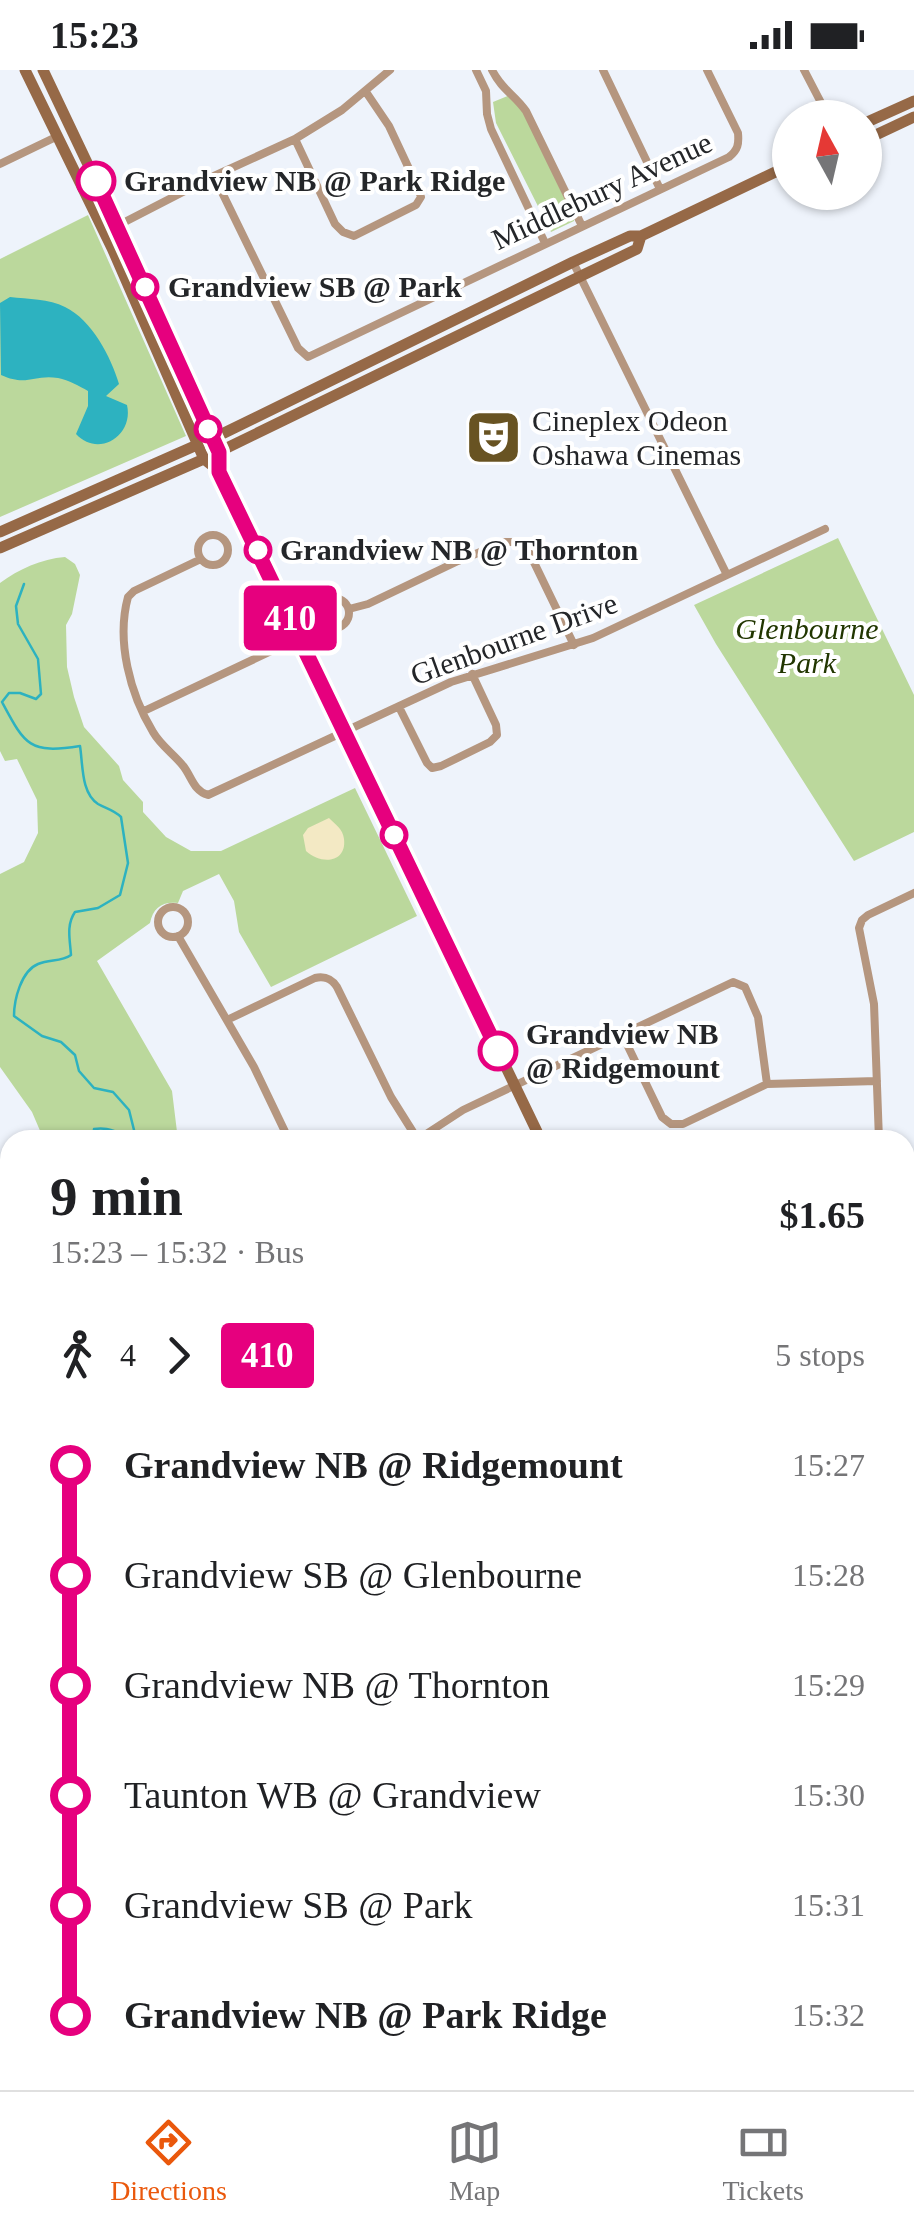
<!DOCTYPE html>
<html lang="en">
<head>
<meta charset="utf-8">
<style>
  :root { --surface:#fff; --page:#f6f6f6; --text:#202124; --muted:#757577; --line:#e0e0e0; --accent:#ea580c }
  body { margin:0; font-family:Georgia,serif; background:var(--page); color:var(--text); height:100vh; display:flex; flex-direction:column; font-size:38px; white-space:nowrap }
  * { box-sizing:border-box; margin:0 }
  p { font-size:32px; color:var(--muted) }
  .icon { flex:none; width:55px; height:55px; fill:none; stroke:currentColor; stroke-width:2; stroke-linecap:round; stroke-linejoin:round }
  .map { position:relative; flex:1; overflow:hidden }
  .drawer { position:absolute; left:0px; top:1060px; width:915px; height:960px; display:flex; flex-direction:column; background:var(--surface); border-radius:30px 30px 0 0; box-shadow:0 2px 8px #0004 }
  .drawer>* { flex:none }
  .badge { padding:0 20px; border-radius:8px; font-size:35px; line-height:65px }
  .needle { width:65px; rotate:352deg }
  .fabs { position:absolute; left:772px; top:30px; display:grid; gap:20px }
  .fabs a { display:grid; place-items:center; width:110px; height:110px; border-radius:50%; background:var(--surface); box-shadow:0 2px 8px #0004; font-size:50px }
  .map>.badge { position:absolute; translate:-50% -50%; box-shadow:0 0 0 5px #fff }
  .legs { display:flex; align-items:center; gap:15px; height:110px; padding:0 50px; font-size:32px }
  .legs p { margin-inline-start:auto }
  .head { display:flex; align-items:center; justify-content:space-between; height:170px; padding:0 50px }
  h1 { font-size:55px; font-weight:700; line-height:75px }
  ul { padding:0 50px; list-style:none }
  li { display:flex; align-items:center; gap:35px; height:110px; font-size:38px }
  li i { display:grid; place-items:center; width:15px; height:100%; margin:0 12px; background:currentColor }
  li i::after { content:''; width:25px; height:25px; margin:-12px; border:8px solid; border-radius:50%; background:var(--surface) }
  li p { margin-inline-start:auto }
  li:first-child i { background:linear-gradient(#0000 50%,currentColor 0) }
  li:last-child i { background:linear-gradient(currentColor 50%,#0000 0) }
  .status { display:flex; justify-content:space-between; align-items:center; height:70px; padding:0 50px; background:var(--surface); direction:ltr }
  .status svg { height:28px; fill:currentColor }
  .menu { display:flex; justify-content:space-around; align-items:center; height:140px; border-top:2px solid var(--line); background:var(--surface); font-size:28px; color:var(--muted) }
  .menu a { display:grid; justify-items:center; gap:5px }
  .menu .current { color:var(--accent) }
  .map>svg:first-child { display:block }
</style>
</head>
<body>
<div class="status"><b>15:23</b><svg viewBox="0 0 49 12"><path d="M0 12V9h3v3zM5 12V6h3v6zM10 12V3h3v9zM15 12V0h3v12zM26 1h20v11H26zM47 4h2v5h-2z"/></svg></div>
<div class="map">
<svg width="914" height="2020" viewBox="0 0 914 2020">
  <rect width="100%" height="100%" fill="#eef3fb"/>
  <path fill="#bbd89c" d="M510 25 521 37 574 148V151L551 162 496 53 493 32Z
    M88 145 186 366 0 447V189Z
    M838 468 914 625V762L854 791 716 574 694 535Z
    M65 487 75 494 80 505 72 544 66 555 67 597 74 627 84 657 119 696 123 710 143 732V742L166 767 191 781H221L355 718 417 846 271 917 239 862 234 831 219 804 183 821 178 833C162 831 153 838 150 853L97 891 172 1021 178 1070H44L32 1042 0 997V804L24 792 38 763 37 730 17 689 5 691 0 681V513C19 499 41 489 65 487Z
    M10 1908V2010H111L98 2020H16L7 2009 0 2006V1913Z
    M150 2010H332L341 2020H144Z
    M577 2010H732L702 2020H541Z"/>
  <path fill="#f3e9c4" d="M329 748C335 754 343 759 344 769 347 793 321 795 306 781L303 765 308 758Z"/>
  <path fill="#2db2c0" d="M10 227C28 229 49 229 65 237 92 250 111 287 119 314L106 326 127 335C134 366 98 388 76 364L88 336V321C79 316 69 310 58 308 34 304 27 317 1 305L0 233Z"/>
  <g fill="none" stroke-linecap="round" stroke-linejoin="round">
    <path stroke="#2db2c0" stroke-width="2.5" d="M24 514 16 536 18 554 38 589 41 624 36 629 20 623H9L2 632C25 675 29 684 80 676 83 695 81 723 98 734 107 739 114 740 121 747L128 793 120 825 98 838 75 842C66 855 70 870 71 885 61 892 50 889 38 894 21 901 14 930 14 946L42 966 61 972 75 985 79 1001 94 1018 113 1022 129 1040 135 1064C118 1067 114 1056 94 1059L93 1070
      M211 2020 217 2010"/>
    <path stroke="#b5967f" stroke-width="8" d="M476 0 486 21 487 44 491 59 545 173
      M492 0C502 20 514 24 526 41L582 156
      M603 0 660 119
      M804 0 829 48
      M295 69 335 154 343 162 354 166 416 135 421 127 418 118 389 56 366 22
      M0 94 58 66
      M214 106 298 278 308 287 729 87C738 80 739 74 738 63L707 0
      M113 158 214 106 295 69 342 40 390 0
      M573 192 727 505
      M198 480a15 15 0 1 1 30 0a15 15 0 1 1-30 0Z
      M201 489 134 521 128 527C116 571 130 624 153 662 161 676 175 685 184 697 192 708 194 721 208 725L451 612 593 568 825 459
      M319 543a15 15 0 1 1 30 0a15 15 0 1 1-30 0Z
      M349 539 368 534 458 491 505 472H519L528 480 574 575
      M399 637 427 693 432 698 441 696 490 672 497 665 496 655 472 604
      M144 641 299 568
      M158 852a15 15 0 1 1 30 0a15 15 0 1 1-30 0Z
      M178 866 254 997 289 1070
      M227 950 315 908C324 906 331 908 337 917L391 1027 418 1070
      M622 964 662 1047 671 1054H683L767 1014 877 1011
      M417 1070 463 1040 733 912 745 917 758 947 767 1014
      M879 1070 874 934 859 858 862 850 868 845 914 823
      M905 1121H914
      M905 1290 914 1309
      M0 1349 10 1371
      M0 1467 10 1463
      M0 1512 10 1534
      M0 1800 10 1796
      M867 2010 871 2020
      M370 2020 375 2012 380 2010"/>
    <path stroke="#966947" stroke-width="11" d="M25 0 112 178 204 389 219 401 224 411 541 1070
      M43 0 111 143 215 373
      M865 53 914 31
      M865 70 914 47
      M0 462 224 363 573 192 630 166H641L790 95
      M0 478 204 389 581 206 637 179 641 166
      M905 1464 914 1460
      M905 1824 914 1843"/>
  </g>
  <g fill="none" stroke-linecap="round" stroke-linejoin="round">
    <defs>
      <path id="line-1" d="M96 111 219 382V402L498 981"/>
    </defs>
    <use href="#line-1" stroke="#fff" stroke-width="22"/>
    <use href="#line-1" stroke="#e6007e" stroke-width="15"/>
  </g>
  <defs>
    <symbol id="theatre-square" viewBox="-11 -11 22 22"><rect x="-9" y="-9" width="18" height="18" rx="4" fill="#685322" stroke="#fff"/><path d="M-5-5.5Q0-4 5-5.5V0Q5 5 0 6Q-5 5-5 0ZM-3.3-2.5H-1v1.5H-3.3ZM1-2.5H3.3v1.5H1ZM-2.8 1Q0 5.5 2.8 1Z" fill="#fff"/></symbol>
  </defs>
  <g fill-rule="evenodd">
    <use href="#theatre-square" x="462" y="336" width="63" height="63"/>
  </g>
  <g fill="#fff" stroke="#e6007e" stroke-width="5">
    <circle cx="96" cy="111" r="18"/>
    <circle cx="145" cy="217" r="12"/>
    <circle cx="208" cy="359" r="12"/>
    <circle cx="258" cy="480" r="12"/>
    <circle cx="394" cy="765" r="12"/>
    <circle cx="498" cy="981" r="18"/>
  </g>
  <g text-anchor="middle" stroke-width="8" stroke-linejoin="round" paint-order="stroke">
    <g font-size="30" font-weight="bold" fill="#242629" stroke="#fff" text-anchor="start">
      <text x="124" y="121">Grandview NB @ Park Ridge</text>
      <text x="168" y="227">Grandview SB @ Park</text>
      <text x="280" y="490">Grandview NB @ Thornton</text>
      <text x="526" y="974">Grandview NB<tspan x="526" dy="34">@ Ridgemount</tspan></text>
    </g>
    <g font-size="30" fill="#242629" stroke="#fff">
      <text transform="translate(602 121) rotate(-25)" y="10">Middlebury Avenue</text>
      <text transform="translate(514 569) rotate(-20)" y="10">Glenbourne Drive</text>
    </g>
    <g font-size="30" fill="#242629" stroke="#fff" text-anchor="start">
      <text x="532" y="361">Cineplex Odeon<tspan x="532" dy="34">Oshawa Cinemas</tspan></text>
    </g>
    <g font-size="30" font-style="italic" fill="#213600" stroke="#fff">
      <text x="807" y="569">Glenbourne<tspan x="807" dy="34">Park</tspan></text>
    </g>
  </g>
</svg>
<div class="fabs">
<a><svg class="needle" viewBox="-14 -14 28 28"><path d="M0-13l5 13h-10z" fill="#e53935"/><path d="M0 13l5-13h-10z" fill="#757577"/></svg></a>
</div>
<b class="badge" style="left:290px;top:548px;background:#e6007e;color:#fff">410</b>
<section class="drawer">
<div class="head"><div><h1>9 min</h1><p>15:23 – 15:32 · Bus</p></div><b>$1.65</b></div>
<div class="legs"><svg class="icon" aria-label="walk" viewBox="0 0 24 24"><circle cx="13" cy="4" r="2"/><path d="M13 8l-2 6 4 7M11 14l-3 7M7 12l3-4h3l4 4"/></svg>4<svg class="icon" aria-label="forward" viewBox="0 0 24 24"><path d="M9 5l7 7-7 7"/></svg><b class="badge" style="background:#e6007e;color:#fff">410</b><p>5 stops</p></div>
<ul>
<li><i style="color:#e6007e"></i><b>Grandview NB @ Ridgemount</b><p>15:27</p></li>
<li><i style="color:#e6007e"></i><span>Grandview SB @ Glenbourne</span><p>15:28</p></li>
<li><i style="color:#e6007e"></i><span>Grandview NB @ Thornton</span><p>15:29</p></li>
<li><i style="color:#e6007e"></i><span>Taunton WB @ Grandview</span><p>15:30</p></li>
<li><i style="color:#e6007e"></i><span>Grandview SB @ Park</span><p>15:31</p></li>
<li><i style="color:#e6007e"></i><b>Grandview NB @ Park Ridge</b><p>15:32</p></li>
</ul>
</section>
</div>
<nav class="menu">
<a class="current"><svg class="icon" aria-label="directions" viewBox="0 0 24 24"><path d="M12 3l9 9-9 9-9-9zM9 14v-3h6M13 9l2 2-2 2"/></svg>Directions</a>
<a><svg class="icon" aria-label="map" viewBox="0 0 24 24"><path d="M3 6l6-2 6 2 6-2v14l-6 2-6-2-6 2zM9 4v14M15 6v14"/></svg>Map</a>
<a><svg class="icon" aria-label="tickets" viewBox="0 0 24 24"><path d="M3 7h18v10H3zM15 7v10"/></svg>Tickets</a>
</nav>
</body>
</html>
